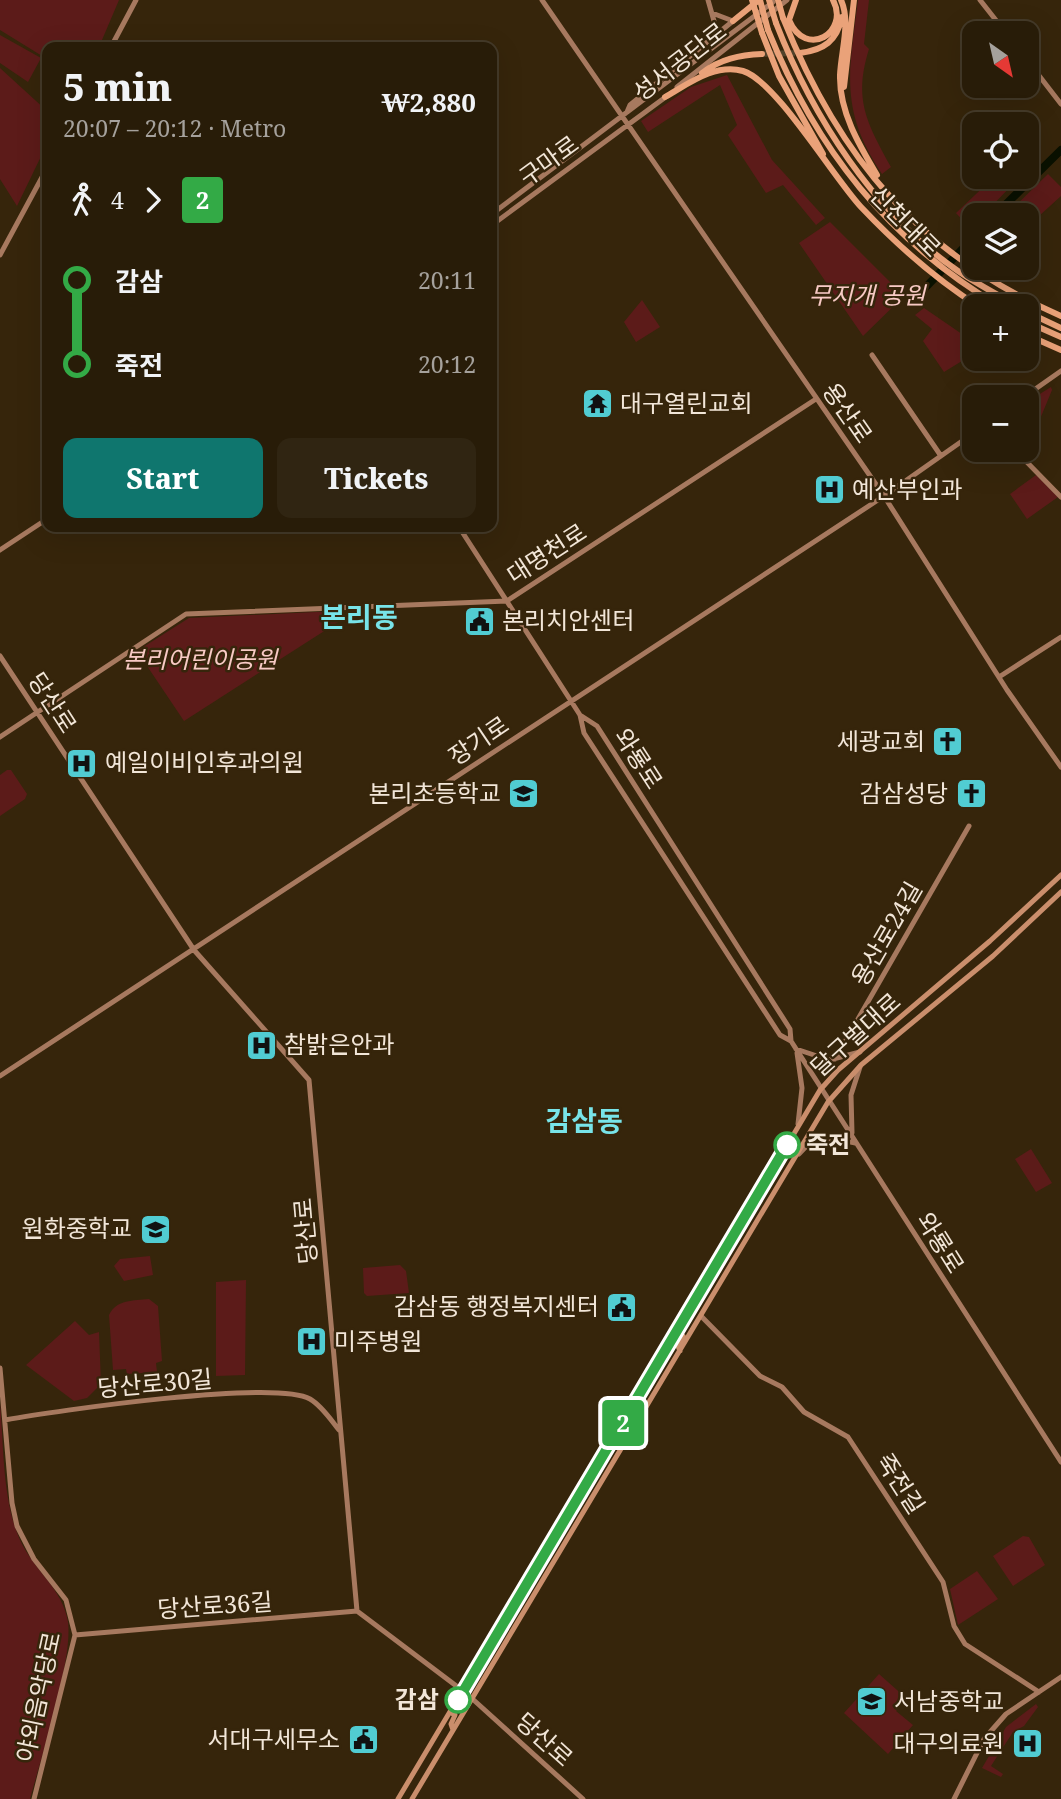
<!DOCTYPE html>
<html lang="en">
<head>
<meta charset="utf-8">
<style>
  :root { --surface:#281c08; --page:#302512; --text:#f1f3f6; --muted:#a5a19c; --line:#443a29; --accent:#0f766e }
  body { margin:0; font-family:"Noto Serif","Noto Sans KR",serif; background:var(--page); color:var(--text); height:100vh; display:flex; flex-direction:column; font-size:26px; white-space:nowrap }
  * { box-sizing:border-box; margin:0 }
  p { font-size:23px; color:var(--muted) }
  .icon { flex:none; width:38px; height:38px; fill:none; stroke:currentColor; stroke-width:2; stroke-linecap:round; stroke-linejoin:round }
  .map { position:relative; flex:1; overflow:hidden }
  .details { position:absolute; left:42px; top:42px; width:455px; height:490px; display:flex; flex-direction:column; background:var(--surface); border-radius:14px; box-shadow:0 7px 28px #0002,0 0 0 2px var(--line) }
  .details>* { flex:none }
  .badge { padding:0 14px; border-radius:5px; font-size:24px; line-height:46px }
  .needle { width:46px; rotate:146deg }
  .fabs { position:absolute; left:962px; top:21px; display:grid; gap:14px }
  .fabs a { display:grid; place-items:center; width:77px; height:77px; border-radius:14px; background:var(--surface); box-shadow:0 7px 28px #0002,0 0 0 2px var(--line); font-size:35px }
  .map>.badge { position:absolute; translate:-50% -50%; box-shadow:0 0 0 4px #fff }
  .legs { display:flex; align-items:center; gap:10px; height:77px; padding:0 21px; font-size:23px }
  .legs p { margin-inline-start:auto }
  .head { display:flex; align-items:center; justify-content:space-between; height:119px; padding:0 21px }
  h1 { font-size:38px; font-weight:800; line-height:52px }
  .button { display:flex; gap:14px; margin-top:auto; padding:14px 21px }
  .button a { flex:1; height:80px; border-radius:14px; background:var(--accent); color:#fff; font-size:28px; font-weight:800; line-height:80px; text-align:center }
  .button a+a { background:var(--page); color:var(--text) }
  ul { padding:0 21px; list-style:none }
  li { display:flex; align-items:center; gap:24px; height:84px; font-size:26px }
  li i { display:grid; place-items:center; width:10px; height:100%; margin:0 9px; background:currentColor }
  li i::after { content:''; width:18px; height:18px; margin:-9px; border:5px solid; border-radius:50%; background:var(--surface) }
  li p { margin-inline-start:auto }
  li:first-child i { background:linear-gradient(#0000 50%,currentColor 0) }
  li:last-child i { background:linear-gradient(currentColor 50%,#0000 0) }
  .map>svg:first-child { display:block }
</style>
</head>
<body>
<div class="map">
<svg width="1061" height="1799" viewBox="0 0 1061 1799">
  <rect width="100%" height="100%" fill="#36250b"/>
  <path fill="#5c1b19" d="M0 0H119L99 47H47V59L0 30Z
    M858 0H869L864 44 869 49C853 100 867 123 891 167L882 174C839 110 849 72 858 0Z
    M0 35 41 58 28 82 0 63Z
    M0 68 47 111V144L17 206 0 179Z
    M727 75 772 160 825 218 816 225 783 185 766 193 728 135 737 125 720 85 648 132 641 121 691 87Z
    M1048 174 1061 187V196L1027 227V215H1006Z
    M994 177H1020L983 215H975V224L970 228 956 213Z
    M830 222 904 296 863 336 799 243Z
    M642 300 660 327 636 342 624 322Z
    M924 308 975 343V353L944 372 923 341 932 329 915 315Z
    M1051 387 1052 390 1033 436 1027 432V402Z
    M1036 475 1058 497 1027 519 1010 494Z
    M337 611 343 619 184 721 137 651 189 618Z
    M7 770H11L27 794 25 799 0 816V775Z
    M1031 1149 1052 1183 1036 1192 1015 1159Z
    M150 1256 153 1275 124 1281 114 1266 120 1259Z
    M400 1265 406 1271 409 1293 367 1296 364 1293 363 1268Z
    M246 1280 245 1375 216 1376V1282Z
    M149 1299 158 1306 162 1361 156 1363 157 1372 127 1374 126 1369 113 1370 109 1315C117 1299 133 1301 149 1299Z
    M75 1321 89 1335 99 1332 101 1384 87 1398 74 1401 26 1365Z
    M0 1403C4 1447 2 1499 20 1540 33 1569 63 1589 68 1622 73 1660 41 1758 30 1799H0Z
    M1023 1536 1029 1537 1045 1565 1013 1586 993 1556Z
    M977 1571 998 1599 958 1625 950 1589Z
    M879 1674 906 1698 896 1711 913 1725 888 1754 844 1713Z
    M1036 1704 1038 1707 1024 1726 1013 1732 991 1766 1003 1774 1001 1777 982 1768 1006 1727Z"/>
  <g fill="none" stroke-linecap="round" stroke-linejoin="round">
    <path stroke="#0a1100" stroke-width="8" d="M995 215 1061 150
      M924 289 975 236"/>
    <path stroke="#52422a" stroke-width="6" stroke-dasharray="6 3" stroke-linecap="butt" d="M762 54 800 53"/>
    <path stroke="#a7795f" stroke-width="5" d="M542 0 884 496 1007 690 1061 767
      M708 0 714 21 711 38
      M980 0 1006 33
      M712 13 733 21
      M111 47 136 0
      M1027 60 1061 104
      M677 87 787 0
      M627 112 630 105 733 21
      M492 214 773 2
      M492 225 667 96
      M0 255 47 168
      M872 355 941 456
      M1024 397 1061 371
      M1015 450 1061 497
      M459 527 580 715 584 733 780 1035 791 1041 1061 1462
      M0 550 47 519
      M0 656 194 950 309 1080 357 1611 467 1694 583 1799
      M999 677 1061 637
      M580 715 597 726 790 1029 791 1041
      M0 737 186 614 507 601 816 399
      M796 1049 829 1060 860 1052
      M797 1053 802 1088 798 1124
      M835 1059 969 826
      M0 1076 884 496 975 432
      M852 1133 851 1095 860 1067
      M799 1154C815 1134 831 1138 855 1143
      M701 1316 760 1376 782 1387 804 1412 848 1437 943 1582 954 1626 965 1644 1039 1692
      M0 1368 12 1503 17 1526 34 1559 66 1600 75 1635 34 1799
      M5 1420C54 1411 275 1379 310 1399 322 1406 331 1420 339 1430
      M75 1635 357 1611
      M954 1799 984 1739 1006 1714 1061 1677"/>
    <path stroke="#ca8e6c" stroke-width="5" d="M676 1331 683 1336 678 1346 680 1351
      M450 1712 455 1715 451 1724 453 1730
      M398 1799 820 1090 838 1070 990 941 1061 875
      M412 1799 828 1102 861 1065 993 956 1061 892"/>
    <path stroke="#eaa279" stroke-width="6" d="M796 0 789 20C806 60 850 32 833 0
      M841 0C851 22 841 51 840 75 839 111 859 145 877 175
      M783 18C839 158 920 255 1061 316
      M733 21 759 0
      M776 23C812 116 874 213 958 271 977 284 998 295 1018 306
      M768 30C816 149 888 240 999 306
      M762 33 779 76 823 154
      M800 53C824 50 837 41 842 17
      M702 73C720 59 740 55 762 54
      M844 87 854 0
      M665 97C688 84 715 63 743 71 776 81 833 177 861 207 897 245 934 278 978 306
      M1027 312 1061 328
      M1027 322 1061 337
      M1027 335 1061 350"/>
    <path stroke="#eaa279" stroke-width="6" d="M752 0 762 33
      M760 0 768 30
      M769 0 776 23
      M778 0 783 18"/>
  </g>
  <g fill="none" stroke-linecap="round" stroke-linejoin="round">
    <defs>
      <path id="line-1" d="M458 1700 787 1145"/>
    </defs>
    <use href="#line-1" stroke="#fff" stroke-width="16"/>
    <use href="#line-1" stroke="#33aa46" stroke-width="10"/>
  </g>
  <defs>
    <symbol id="temple-square" viewBox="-11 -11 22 22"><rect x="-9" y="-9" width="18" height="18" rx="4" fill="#51ccd2" stroke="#36250b"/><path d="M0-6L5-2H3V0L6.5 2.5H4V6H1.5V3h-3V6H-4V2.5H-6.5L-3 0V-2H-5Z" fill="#111"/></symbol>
    <symbol id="hospital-square" viewBox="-11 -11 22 22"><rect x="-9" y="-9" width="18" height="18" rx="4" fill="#51ccd2" stroke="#36250b"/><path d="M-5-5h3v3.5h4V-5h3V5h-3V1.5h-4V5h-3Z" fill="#111"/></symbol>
    <symbol id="civic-square" viewBox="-11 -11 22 22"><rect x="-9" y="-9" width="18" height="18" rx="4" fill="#51ccd2" stroke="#36250b"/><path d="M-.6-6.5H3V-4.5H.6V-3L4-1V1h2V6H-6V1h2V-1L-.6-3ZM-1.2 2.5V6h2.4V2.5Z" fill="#111"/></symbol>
    <symbol id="church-square" viewBox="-11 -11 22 22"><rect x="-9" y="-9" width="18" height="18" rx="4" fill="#51ccd2" stroke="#36250b"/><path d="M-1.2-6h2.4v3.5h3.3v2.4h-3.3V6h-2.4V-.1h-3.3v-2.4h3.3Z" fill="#111"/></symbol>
    <symbol id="school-square" viewBox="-11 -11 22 22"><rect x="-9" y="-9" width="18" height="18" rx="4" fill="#51ccd2" stroke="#36250b"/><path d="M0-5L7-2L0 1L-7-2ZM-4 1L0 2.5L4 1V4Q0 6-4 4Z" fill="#111"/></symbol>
  </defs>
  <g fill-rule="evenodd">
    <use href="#temple-square" x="580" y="386" width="35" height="35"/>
    <use href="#hospital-square" x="812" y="472" width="35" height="35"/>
    <use href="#civic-square" x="462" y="604" width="35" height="35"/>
    <use href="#church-square" x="930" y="724" width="35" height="35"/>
    <use href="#hospital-square" x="64" y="746" width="35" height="35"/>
    <use href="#school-square" x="506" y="776" width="35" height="35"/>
    <use href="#church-square" x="954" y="776" width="35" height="35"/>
    <use href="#hospital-square" x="244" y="1028" width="35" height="35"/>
    <use href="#school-square" x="138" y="1212" width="35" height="35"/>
    <use href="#civic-square" x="604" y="1290" width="35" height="35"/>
    <use href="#hospital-square" x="294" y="1324" width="35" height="35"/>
    <use href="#school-square" x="854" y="1684" width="35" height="35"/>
    <use href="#civic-square" x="346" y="1722" width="35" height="35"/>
    <use href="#hospital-square" x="1010" y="1726" width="35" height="35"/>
  </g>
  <g fill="#fff" stroke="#33aa46" stroke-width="3.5">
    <circle cx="787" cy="1145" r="12"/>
    <circle cx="458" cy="1700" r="12"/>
  </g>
  <g text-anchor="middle" stroke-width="5" stroke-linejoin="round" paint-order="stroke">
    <g font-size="24" fill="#f2e6d8" stroke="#36250b">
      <text transform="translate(680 62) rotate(-38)" y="8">성서공단로</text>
      <text transform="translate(549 161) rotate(-36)" y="8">구마로</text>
      <text transform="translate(905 222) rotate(45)" y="8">신천대로</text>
      <text transform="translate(847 413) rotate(55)" y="8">용산로</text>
      <text transform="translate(547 554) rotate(-33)" y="8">대명천로</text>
      <text transform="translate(52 703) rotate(57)" y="8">당산로</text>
      <text transform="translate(479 741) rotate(-34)" y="8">장기로</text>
      <text transform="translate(638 759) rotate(57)" y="8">와룡로</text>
      <text transform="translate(887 934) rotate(-60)" y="8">용산로24길</text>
      <text transform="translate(856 1035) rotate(-42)" y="8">달구벌대로</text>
      <text transform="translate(306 1231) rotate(-95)" y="8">당산로</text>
      <text transform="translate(940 1243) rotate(58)" y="8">와룡로</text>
      <text transform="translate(155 1384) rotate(-5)" y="8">당산로30길</text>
      <text transform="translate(900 1484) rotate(57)" y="8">죽전길</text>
      <text transform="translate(215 1606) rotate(-4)" y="8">당산로36길</text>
      <text transform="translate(39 1697) rotate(-78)" y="8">야외음악당로</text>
      <text transform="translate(544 1740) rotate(42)" y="8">당산로</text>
    </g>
    <g font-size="24" font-style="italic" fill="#f8cac5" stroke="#36250b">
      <text x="867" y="304">무지개 공원</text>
      <text x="200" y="668">본리어린이공원</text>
    </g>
    <g font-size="24" fill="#f2e6d8" stroke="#36250b" text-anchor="start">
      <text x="620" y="412">대구열린교회</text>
      <text x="852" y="498">예산부인과</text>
      <text x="502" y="629">본리치안센터</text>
      <text x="925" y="750" text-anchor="end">세광교회</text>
      <text x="105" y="771">예일이비인후과의원</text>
      <text x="501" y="802" text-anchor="end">본리초등학교</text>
      <text x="948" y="802" text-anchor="end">감삼성당</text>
      <text x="284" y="1053">참밝은안과</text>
      <text x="132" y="1237" text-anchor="end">원화중학교</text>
      <text x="599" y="1315" text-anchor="end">감삼동 행정복지센터</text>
      <text x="334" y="1350">미주병원</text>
      <text x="894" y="1710">서남중학교</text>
      <text x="340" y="1748" text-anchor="end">서대구세무소</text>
      <text x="1004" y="1752" text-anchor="end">대구의료원</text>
    </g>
    <g font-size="24" font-weight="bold" fill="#f2e6d8" stroke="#36250b" text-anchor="start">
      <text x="806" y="1153">죽전</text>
      <text x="439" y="1708" text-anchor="end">감삼</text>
    </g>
    <g font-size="28" font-weight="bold" fill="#78e4e9" stroke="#36250b">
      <text x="359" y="627">본리동</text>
      <text x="584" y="1131">감삼동</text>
    </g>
  </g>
</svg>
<div class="fabs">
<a><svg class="needle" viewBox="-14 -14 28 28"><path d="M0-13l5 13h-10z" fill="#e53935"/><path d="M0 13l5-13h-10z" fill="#a5a19c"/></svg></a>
<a><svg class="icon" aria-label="locate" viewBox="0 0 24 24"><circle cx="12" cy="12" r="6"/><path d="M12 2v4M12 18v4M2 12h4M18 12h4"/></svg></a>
<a><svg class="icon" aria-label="layers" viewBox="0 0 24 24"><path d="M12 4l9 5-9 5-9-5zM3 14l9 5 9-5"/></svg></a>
<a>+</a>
<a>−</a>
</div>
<b class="badge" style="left:623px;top:1423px;background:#33aa46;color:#fff">2</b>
<section class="details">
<div class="head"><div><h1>5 min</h1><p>20:07 – 20:12 · Metro</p></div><b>₩2,880</b></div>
<div class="legs"><svg class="icon" aria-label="walk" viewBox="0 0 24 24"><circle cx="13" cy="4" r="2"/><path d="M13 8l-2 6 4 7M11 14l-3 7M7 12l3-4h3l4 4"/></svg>4<svg class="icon" aria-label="forward" viewBox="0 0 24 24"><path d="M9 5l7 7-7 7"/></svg><b class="badge" style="background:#33aa46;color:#fff">2</b></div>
<ul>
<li><i style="color:#33aa46"></i><b>감삼</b><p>20:11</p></li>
<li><i style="color:#33aa46"></i><b>죽전</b><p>20:12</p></li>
</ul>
<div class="button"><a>Start</a><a>Tickets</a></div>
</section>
</div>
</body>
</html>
